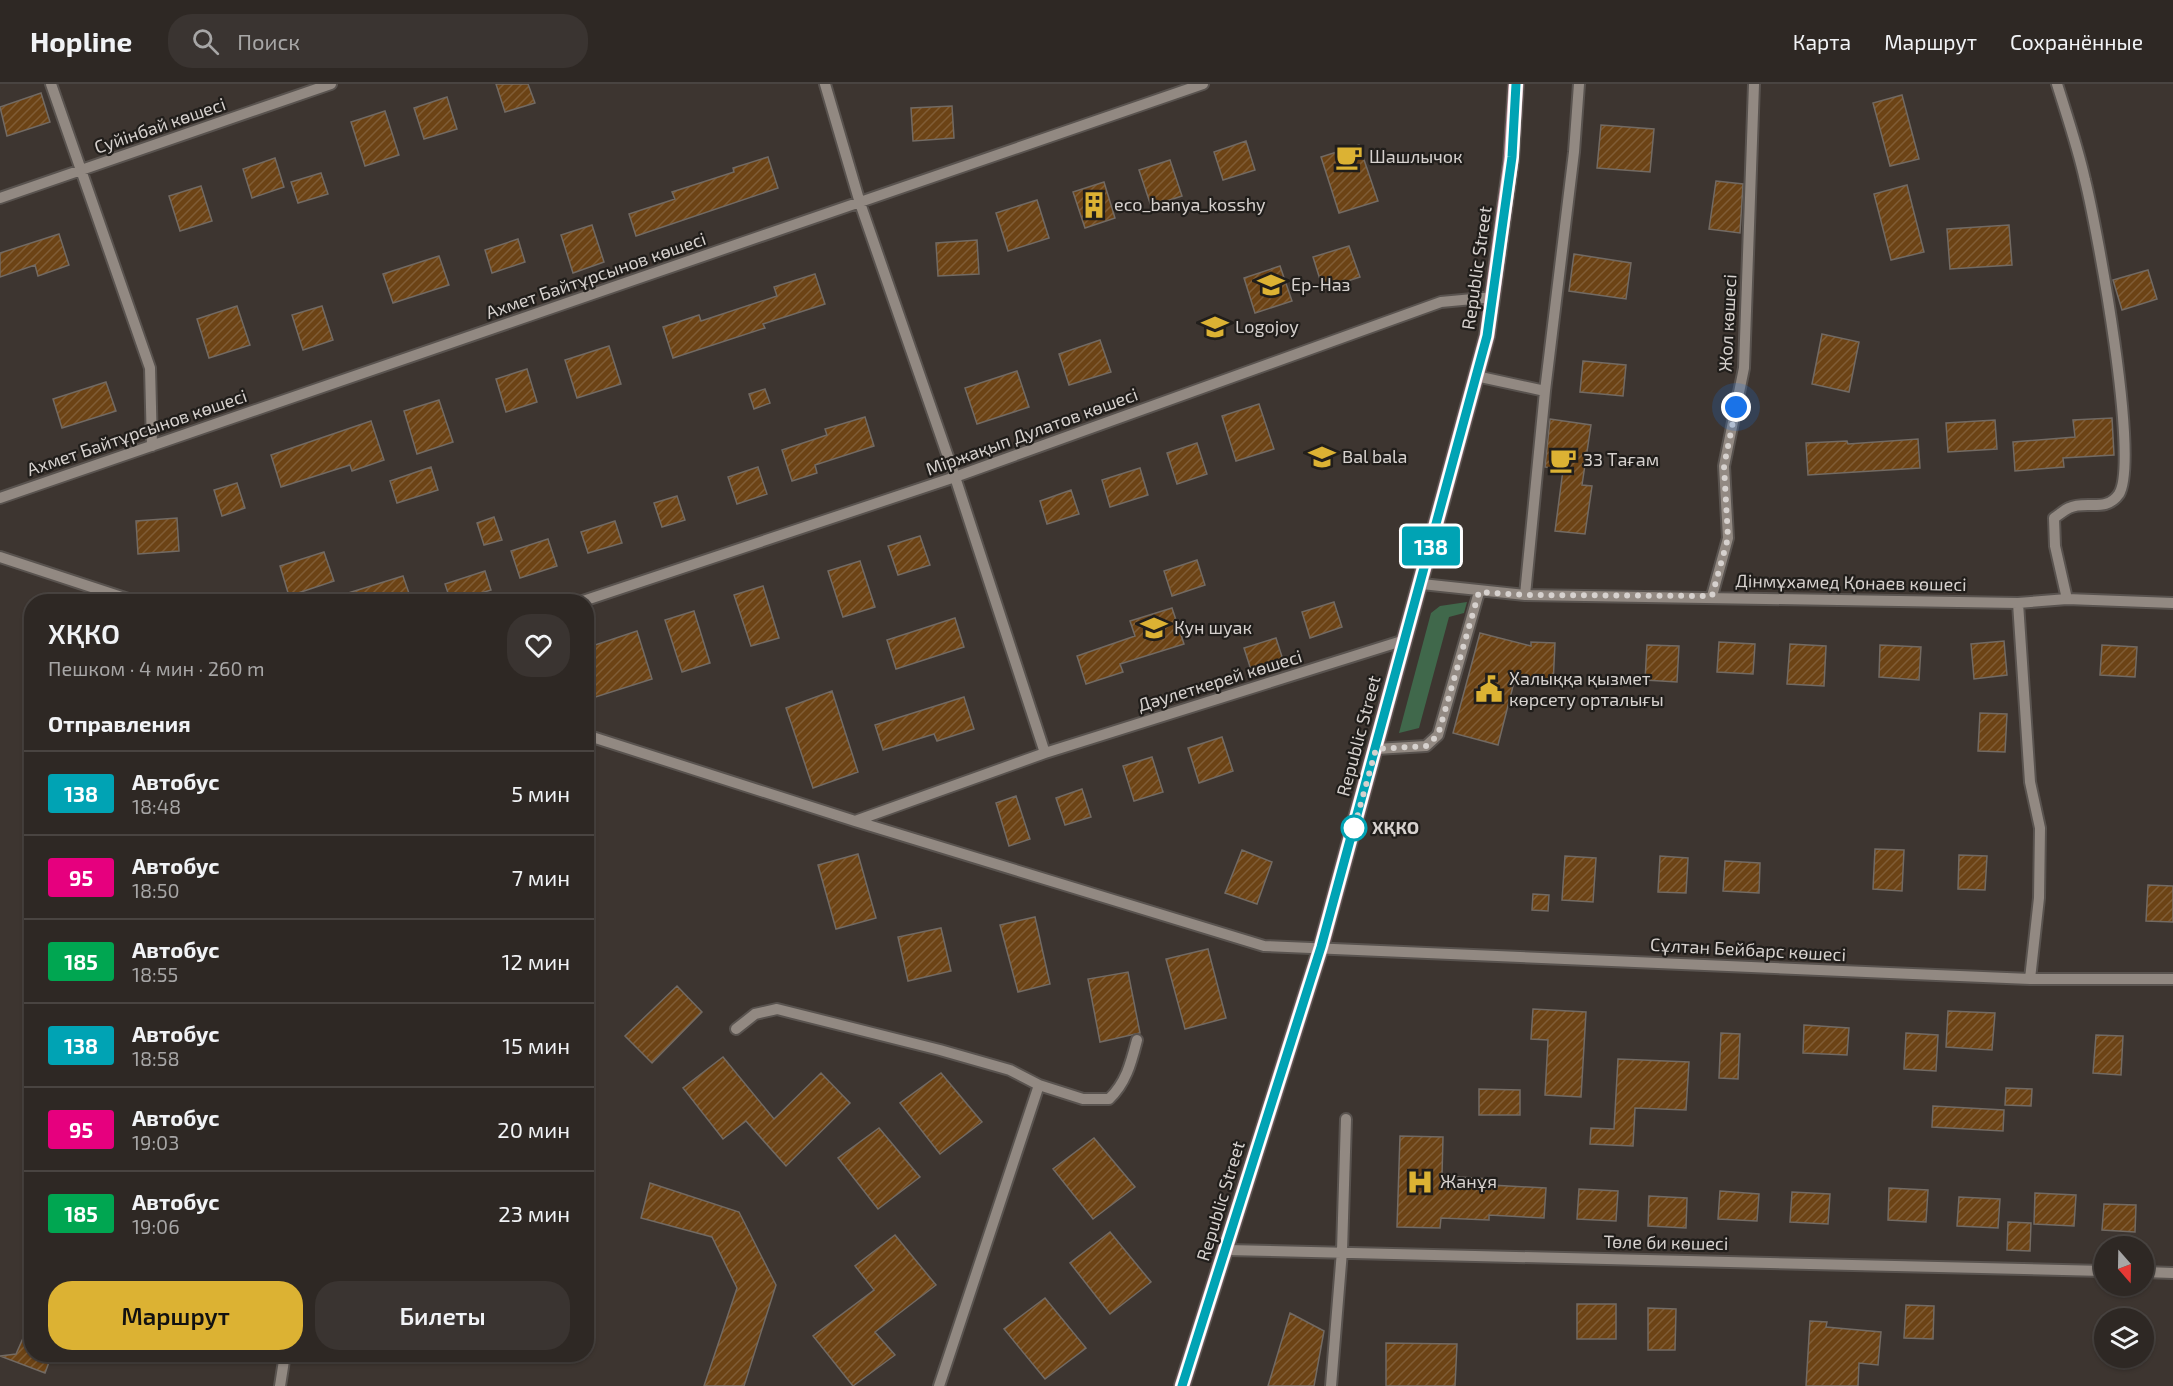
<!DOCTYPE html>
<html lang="ru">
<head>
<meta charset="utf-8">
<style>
  :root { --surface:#2e2824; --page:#3a3431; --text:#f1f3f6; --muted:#a7a6a6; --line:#494441; --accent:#dcb233 }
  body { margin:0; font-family:"Exo 2",sans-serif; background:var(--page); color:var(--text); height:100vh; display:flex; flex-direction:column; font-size:22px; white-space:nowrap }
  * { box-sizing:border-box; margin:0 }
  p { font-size:20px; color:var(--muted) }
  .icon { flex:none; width:33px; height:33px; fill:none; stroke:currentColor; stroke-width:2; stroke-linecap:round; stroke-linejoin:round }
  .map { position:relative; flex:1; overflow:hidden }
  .details { position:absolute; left:24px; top:510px; width:570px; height:768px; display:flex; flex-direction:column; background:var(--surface); border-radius:24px; box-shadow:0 2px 4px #0004,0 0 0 2px var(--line) }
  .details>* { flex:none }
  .badge { padding:0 12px; border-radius:4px; font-size:21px; line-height:39px }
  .needle { width:39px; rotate:160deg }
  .buttons { position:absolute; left:2094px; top:1152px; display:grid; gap:12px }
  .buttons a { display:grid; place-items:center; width:60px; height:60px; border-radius:50%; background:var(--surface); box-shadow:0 2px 4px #0004,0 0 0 2px var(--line); font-size:30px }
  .you { position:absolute; width:30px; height:30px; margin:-15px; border:4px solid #fff; border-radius:50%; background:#1a73e8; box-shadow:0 0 0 9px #1a73e833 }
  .map>.badge { position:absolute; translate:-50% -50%; box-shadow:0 0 0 3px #fff }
  h2 { padding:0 24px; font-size:22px; line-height:54px }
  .round { display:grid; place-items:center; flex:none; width:63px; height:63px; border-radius:24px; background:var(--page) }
  .summary { display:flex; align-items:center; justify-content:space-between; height:102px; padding:0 24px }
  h1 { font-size:28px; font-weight:600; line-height:45px }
  .primary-button { display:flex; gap:12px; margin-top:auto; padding:12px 24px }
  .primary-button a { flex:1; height:69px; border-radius:24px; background:var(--accent); color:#111; font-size:24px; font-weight:600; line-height:69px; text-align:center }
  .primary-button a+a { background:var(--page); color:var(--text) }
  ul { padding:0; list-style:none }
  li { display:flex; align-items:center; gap:18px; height:84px; padding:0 24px; border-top:2px solid var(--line) }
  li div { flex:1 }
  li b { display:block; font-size:22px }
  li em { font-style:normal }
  li .badge { min-width:66px; font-weight:700; text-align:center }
  header { display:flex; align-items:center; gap:36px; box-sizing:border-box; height:84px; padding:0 30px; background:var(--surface); border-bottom:2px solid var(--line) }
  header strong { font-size:28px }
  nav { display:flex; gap:33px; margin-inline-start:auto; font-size:21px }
  .search { width:420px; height:54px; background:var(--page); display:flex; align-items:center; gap:15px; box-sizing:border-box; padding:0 21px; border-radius:24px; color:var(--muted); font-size:22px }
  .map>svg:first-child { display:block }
</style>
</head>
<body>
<header>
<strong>Hopline</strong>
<div class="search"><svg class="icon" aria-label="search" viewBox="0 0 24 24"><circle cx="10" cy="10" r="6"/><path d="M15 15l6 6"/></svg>Поиск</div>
<nav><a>Карта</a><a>Маршрут</a><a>Сохранённые</a></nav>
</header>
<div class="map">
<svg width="2173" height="1302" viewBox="0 0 2173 1302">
  <defs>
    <pattern id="building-hatch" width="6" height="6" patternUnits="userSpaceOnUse" patternTransform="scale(1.5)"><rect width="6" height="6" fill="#6c4315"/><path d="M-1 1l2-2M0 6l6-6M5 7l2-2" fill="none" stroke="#805d36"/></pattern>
  </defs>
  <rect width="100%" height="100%" fill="#3d3530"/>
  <path fill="#40684b" d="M1467 518 1464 529 1449 533 1419 644 1399 649 1431 529 1440 522Z"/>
  <path fill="url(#building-hatch)" stroke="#726a63" stroke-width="1.5" d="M496 0H528L535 19 505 28Z
    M41 9 50 38 7 52 0 23Z
    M1902 11 1919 75 1890 82 1873 19Z
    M447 13 457 45 424 55 414 24Z
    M952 22 954 54 913 57 911 24Z
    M385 27 399 71 365 82 351 38Z
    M1601 41 1654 45 1650 88 1597 84Z
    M1246 57 1255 86 1223 96 1214 68Z
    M1359 61 1378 117 1339 129 1321 73Z
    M768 73 778 104 636 152 629 130 675 115 672 108 734 88 733 84Z
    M275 74 284 103 252 114 243 85Z
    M1170 76 1182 112 1151 122 1139 86Z
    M321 89 328 110 298 119 291 98Z
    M1716 97 1743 100 1740 149 1709 145Z
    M1104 98 1115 134 1085 144 1073 108Z
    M1907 101 1924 168 1891 176 1874 110Z
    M201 102 212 137 180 147 169 112Z
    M1037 116 1049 154 1008 167 996 129Z
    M592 141 604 178 573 189 561 151Z
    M2009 141 2012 181 1950 185 1947 145Z
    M59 150 69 181 38 192 35 181 0 193V169Z
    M518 155 525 178 492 189 485 166Z
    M977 156 979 190 938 192 936 159Z
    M1349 162 1360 193 1323 205 1313 173Z
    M1574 170 1631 179 1626 215 1569 207Z
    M439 172 449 201 393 219 383 190Z
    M1280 182 1292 217 1255 229 1244 194Z
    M2148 186 2157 215 2122 226 2113 196Z
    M815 190 825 220 763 240 765 244 673 274 663 243 699 231 701 237 777 212 774 203Z
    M237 222 250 261 209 274 197 235Z
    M322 222 333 256 303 266 292 231Z
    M1822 250 1859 258 1849 308 1812 300Z
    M1100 256 1111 288 1069 301 1059 270Z
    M609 262 621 300 577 314 565 276Z
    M1583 277 1626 281 1623 312 1580 308Z
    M527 285 537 318 506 328 496 295Z
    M1017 287 1029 323 977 340 965 304Z
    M106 298 116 327 62 344 53 315Z
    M765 305 770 319 754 325 749 310Z
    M439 316 453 358 417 370 404 327Z
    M1259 320 1274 365 1236 377 1222 332Z
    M865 333 874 362 815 381 817 389 792 397 782 366 827 351 825 345Z
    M2112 334 2114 371 2063 374 2064 383 2015 387 2013 358 2075 353 2073 336Z
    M1550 335 1591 341 1582 401 1592 402 1585 450 1555 447 1563 386 1545 383Z
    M1995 336 1997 365 1948 368 1946 339Z
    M371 337 384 376 352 387 350 381 281 403 271 371Z
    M1918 355 1920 384 1808 391 1806 359 1847 357 1848 360Z
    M1197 359 1207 390 1177 400 1167 369Z
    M431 383 438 406 397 419 390 397Z
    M758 383 767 410 737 420 728 393Z
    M1140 384 1148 411 1110 423 1102 396Z
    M237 399 245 424 222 432 214 406Z
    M1071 406 1079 430 1047 440 1040 417Z
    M677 412 685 436 662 443 654 419Z
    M494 433 502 456 484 461 477 439Z
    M177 434 179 467 138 470 136 437Z
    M615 437 622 459 588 469 581 448Z
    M920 452 930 481 898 491 888 462Z
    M548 455 557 482 520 494 511 467Z
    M324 468 334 497 289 512 280 482Z
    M1197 476 1205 501 1172 512 1164 487Z
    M860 477 875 523 843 533 828 487Z
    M485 487 491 506 451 518 445 500Z
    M403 492 412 518H333L332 514Z
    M763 502 779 554 751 562 734 511Z
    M1334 518 1342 543 1310 554 1302 528Z
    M1172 524 1184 560 1120 580 1123 588 1086 600 1077 572 1135 552 1130 537Z
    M694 527 710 579 682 588 665 536Z
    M955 534 964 563 896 585 887 556Z
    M637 547 652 595 586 616V564Z
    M1480 549 1531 562V558L1555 559 1553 601 1514 598 1498 661 1453 649Z
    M1276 554 1284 579 1252 589 1244 564Z
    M2004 557 2007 591 1974 595 1971 560Z
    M1719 558 1755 560 1753 590 1717 588Z
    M1790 560 1826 562 1824 602 1787 600Z
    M1647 561 1679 562 1677 598 1645 596Z
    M1880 561 1921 563 1919 596 1879 593Z
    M2102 561 2137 563 2135 593 2100 591Z
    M832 607 858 688 813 704 786 624Z
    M964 613 974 645 937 657 934 650 883 666 875 641Z
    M1980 629 2007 630 2005 668 1978 667Z
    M1222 653 1233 687 1199 699 1188 664Z
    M1152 673 1163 708 1134 717 1123 682Z
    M1082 705 1091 733 1065 741 1056 714Z
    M1016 712 1030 755 1009 762 996 719Z
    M1875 765 1904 766 1902 807 1873 805Z
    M1242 766 1272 778 1257 820 1225 809Z
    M858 770 876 834 836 845 818 781Z
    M1959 771 1987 772 1985 806 1958 805Z
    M1565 772 1596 774 1593 818 1562 816Z
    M1660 772 1688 774 1686 809 1658 808Z
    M1725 777 1760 779 1759 809 1723 807Z
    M2148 801 2173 802V838L2146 837Z
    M1533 810 1549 811 1548 827 1532 826Z
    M1035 833 1050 900 1018 908 1000 841Z
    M941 844 951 887 908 897 898 853Z
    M1208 865 1226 934 1185 945 1166 875Z
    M1128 888 1140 949 1100 958 1088 895Z
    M677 902 702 928 652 979 625 952Z
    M1533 925 1586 928 1581 1013 1545 1011 1548 956 1531 955Z
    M1948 927 1995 929 1992 966 1946 963Z
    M1804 941 1849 944 1847 971 1803 969Z
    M1721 949 1740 950 1738 995 1719 994Z
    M1906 949 1938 951 1936 987 1904 985Z
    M2096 951 2123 952 2121 991 2093 989Z
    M723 973 774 1035 821 989 850 1019 786 1082 746 1037 723 1055 683 1004Z
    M1618 975 1689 978 1686 1026 1635 1024 1633 1062 1590 1060 1591 1044 1614 1045Z
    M941 989 982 1038 940 1070 900 1019Z
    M2006 1004 2032 1005 2031 1022 2005 1021Z
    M1479 1005 1520 1006V1031H1479Z
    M1933 1022 2004 1026 2003 1047 1932 1043Z
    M879 1044 920 1093 878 1125 838 1074Z
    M1400 1052 1443 1053 1442 1092 1492 1095 1491 1101 1546 1104 1544 1134 1489 1131V1136L1441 1134 1440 1144 1397 1143Z
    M1094 1054 1135 1103 1093 1135 1053 1085Z
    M650 1099 739 1128 776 1201 744 1302H704L737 1204 712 1153 641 1134Z
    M1889 1104 1928 1106 1926 1138 1888 1136Z
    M1579 1105 1618 1107 1616 1137 1577 1135Z
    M1720 1107 1759 1110 1757 1137 1718 1135Z
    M1792 1108 1830 1110 1828 1140 1790 1138Z
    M2035 1109 2076 1111 2074 1142 2034 1140Z
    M1649 1112 1687 1114 1686 1144 1648 1142Z
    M1959 1113 2000 1115 1998 1144 1957 1142Z
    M2104 1120 2136 1121 2135 1148 2102 1146Z
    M2008 1138 2031 1139 2030 1167 2007 1166Z
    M1110 1148 1151 1198 1110 1230 1070 1179Z
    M895 1151 936 1201 875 1248 895 1271 853 1302 813 1252 874 1206 855 1182Z
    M1045 1214 1086 1264 1045 1295 1004 1245Z
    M1577 1220H1616V1255H1577Z
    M1906 1221 1934 1222 1933 1255 1904 1254Z
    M1648 1224 1676 1225 1675 1266H1648Z
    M1290 1229 1324 1247 1314 1302H1268Z
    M32 1234V1270H52L45 1289 0 1272 16 1270Z
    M1810 1237 1827 1238 1826 1243 1881 1248 1878 1281 1859 1279 1858 1302H1806Z
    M1386 1259 1457 1260 1455 1302H1386Z"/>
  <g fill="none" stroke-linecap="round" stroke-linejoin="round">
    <defs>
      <path id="minor" d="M51 0 150 284 152 362
        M825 0 860 119 955 393 1045 669
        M2057 0C2067 32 2078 64 2085 96 2097 144 2140 376 2119 410 2106 429 2086 416 2069 424 2064 426 2059 431 2054 434L2055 462 2067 515
        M0 114 331 0
        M1476 292 1545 307
        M0 414 1203 0
        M0 473 137 518
        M1422 500 1525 511 2018 519 2067 515 2173 519
        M1525 511 1545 307 1574 68 1579 0
        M1712 512 1728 454 1724 382 1744 284 1754 0
        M580 518 955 393 1441 218 1494 213
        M2018 519 2030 698 2040 744 2039 814 2030 895
        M586 651 855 737 1264 862 2030 895H2173
        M1376 665 1426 662 1438 651 1479 508
        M855 737 1045 669 1405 556
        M736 945 755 930 777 925 940 966 1010 986 1039 1001 1083 1015H1109C1126 999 1131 979 1137 956
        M1227 1166 2104 1187
        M2144 1188 2173 1189
        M280 1302 285 1270
        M939 1302 1039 1001
        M1331 1302 1342 1167 1346 1035"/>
      <path id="major" d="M1182 1302 1321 863 1487 252 1511 77 1516 0"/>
    </defs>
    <use href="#minor" stroke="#59534f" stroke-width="14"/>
    <use href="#major" stroke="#59534f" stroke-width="18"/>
    <use href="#minor" stroke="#928982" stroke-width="10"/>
    <use href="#major" stroke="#c494a1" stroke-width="15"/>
  </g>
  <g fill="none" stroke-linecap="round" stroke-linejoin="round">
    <defs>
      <path id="line" d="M1182 1302 1321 863 1487 252 1512 73 1516 0"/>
    </defs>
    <use href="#line" stroke="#fff" stroke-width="14"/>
    <use href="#line" stroke="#00a3b4" stroke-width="9"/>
    <path stroke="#d6d1ce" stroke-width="6" stroke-dasharray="0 10.8" d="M1354 744 1353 748 1376 665 1426 662 1438 651 1479 508 1525 511 1712 512 1728 454 1724 382 1736 323"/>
  </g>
  <defs>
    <symbol id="cafe-bare" viewBox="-9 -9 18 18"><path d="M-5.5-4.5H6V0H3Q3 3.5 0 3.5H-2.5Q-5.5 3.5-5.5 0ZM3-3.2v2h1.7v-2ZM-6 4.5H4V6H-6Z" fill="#dcb233" stroke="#211e1b" stroke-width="2.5" paint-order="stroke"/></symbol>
    <symbol id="building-bare" viewBox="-9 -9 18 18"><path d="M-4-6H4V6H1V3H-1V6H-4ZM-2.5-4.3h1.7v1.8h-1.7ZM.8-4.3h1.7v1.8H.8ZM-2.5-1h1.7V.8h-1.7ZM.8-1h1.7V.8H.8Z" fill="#dcb233" stroke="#211e1b" stroke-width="2.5" paint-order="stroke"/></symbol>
    <symbol id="school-bare" viewBox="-9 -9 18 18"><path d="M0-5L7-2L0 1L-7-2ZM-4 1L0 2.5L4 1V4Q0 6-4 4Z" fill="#dcb233" stroke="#211e1b" stroke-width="2.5" paint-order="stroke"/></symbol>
    <symbol id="civic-bare" viewBox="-9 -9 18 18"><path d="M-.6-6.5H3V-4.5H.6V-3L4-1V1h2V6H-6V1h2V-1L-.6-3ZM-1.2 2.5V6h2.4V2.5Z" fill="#dcb233" stroke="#211e1b" stroke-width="2.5" paint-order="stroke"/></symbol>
    <symbol id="hospital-bare" viewBox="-9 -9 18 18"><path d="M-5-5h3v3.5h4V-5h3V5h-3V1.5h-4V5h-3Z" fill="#dcb233" stroke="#211e1b" stroke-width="2.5" paint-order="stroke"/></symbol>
  </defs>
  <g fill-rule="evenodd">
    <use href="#cafe-bare" x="1330" y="54" width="38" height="38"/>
    <use href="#building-bare" x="1075" y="102" width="38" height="38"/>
    <use href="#school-bare" x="1252" y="182" width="38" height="38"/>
    <use href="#school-bare" x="1196" y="224" width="38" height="38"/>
    <use href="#school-bare" x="1303" y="354" width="38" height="38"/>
    <use href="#cafe-bare" x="1544" y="357" width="38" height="38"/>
    <use href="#school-bare" x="1135" y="525" width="38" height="38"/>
    <use href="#civic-bare" x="1470" y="586" width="38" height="38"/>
    <use href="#hospital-bare" x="1401" y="1079" width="38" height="38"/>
  </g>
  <circle fill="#fff" stroke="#00a3b4" stroke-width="3" cx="1354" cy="744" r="12"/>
  <g text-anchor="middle" stroke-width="4.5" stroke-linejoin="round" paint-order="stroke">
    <g font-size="18" fill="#d6d1ce" stroke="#211e1b">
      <text transform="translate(160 42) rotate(-19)" y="6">Суйінбай көшесі</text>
      <text transform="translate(1477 184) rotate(-82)" y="6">Republic Street</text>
      <text transform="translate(596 192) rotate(-19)" y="6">Ахмет Байтұрсынов көшесі</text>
      <text transform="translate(1728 239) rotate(-87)" y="6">Жол көшесі</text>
      <text transform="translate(1032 348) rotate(-20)" y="6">Міржақып Дулатов көшесі</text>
      <text transform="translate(137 349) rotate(-19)" y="6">Ахмет Байтұрсынов көшесі</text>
      <text transform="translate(1851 499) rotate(1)" y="6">Дінмұхамед Қонаев көшесі</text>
      <text transform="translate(1220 597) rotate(-17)" y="6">Дәулеткерей көшесі</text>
      <text transform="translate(1359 652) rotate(-75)" y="6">Republic Street</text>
      <text transform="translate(1748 866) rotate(3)" y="6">Сұлтан Бейбарс көшесі</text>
      <text transform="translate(1221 1117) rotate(-73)" y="6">Republic Street</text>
      <text transform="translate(1666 1159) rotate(1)" y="6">Төле би көшесі</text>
    </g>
    <g font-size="18" fill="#d6d1ce" stroke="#211e1b" text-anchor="start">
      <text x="1369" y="79">Шашлычок</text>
      <text x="1114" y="127">eco_banya_kosshy</text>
      <text x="1291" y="207">Ер-Наз</text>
      <text x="1235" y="249">Logojoy</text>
      <text x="1342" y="379">Bal bala</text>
      <text x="1583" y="382">33 Тағам</text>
      <text x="1174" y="550">Кун шуак</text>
      <text x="1509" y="601">Халыққа қызмет<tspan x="1509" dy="21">көрсету орталығы</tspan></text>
      <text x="1440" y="1104">Жанұя</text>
    </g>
    <g font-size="18" font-weight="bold" fill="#d6d1ce" stroke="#211e1b" text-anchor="start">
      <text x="1372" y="750">ХҚКО</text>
    </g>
  </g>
</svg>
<div class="buttons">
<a><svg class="needle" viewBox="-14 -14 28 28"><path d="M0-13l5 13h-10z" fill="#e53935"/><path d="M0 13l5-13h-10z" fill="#a7a6a6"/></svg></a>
<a><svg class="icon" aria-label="layers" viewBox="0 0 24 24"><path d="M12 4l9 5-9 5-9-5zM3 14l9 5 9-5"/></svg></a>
</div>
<div class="you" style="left:1736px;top:323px"></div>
<b class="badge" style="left:1431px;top:462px;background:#00a3b4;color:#fff">138</b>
<section class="details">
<div class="summary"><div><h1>ХҚКО</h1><p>Пешком · 4 мин · 260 m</p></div><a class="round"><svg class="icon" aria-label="heart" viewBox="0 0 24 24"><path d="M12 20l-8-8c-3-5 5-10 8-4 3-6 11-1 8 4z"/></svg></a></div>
<h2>Отправления</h2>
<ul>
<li><span class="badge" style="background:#00a3b4;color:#fff">138</span><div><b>Автобус</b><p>18:48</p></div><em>5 мин</em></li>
<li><span class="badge" style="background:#e6007e;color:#fff">95</span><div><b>Автобус</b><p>18:50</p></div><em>7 мин</em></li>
<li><span class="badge" style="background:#00a651;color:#fff">185</span><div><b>Автобус</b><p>18:55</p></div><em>12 мин</em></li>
<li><span class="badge" style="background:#00a3b4;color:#fff">138</span><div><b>Автобус</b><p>18:58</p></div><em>15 мин</em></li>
<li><span class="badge" style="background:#e6007e;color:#fff">95</span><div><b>Автобус</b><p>19:03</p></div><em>20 мин</em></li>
<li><span class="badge" style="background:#00a651;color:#fff">185</span><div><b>Автобус</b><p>19:06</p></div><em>23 мин</em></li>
</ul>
<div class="primary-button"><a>Маршрут</a><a>Билеты</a></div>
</section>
</div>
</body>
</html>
